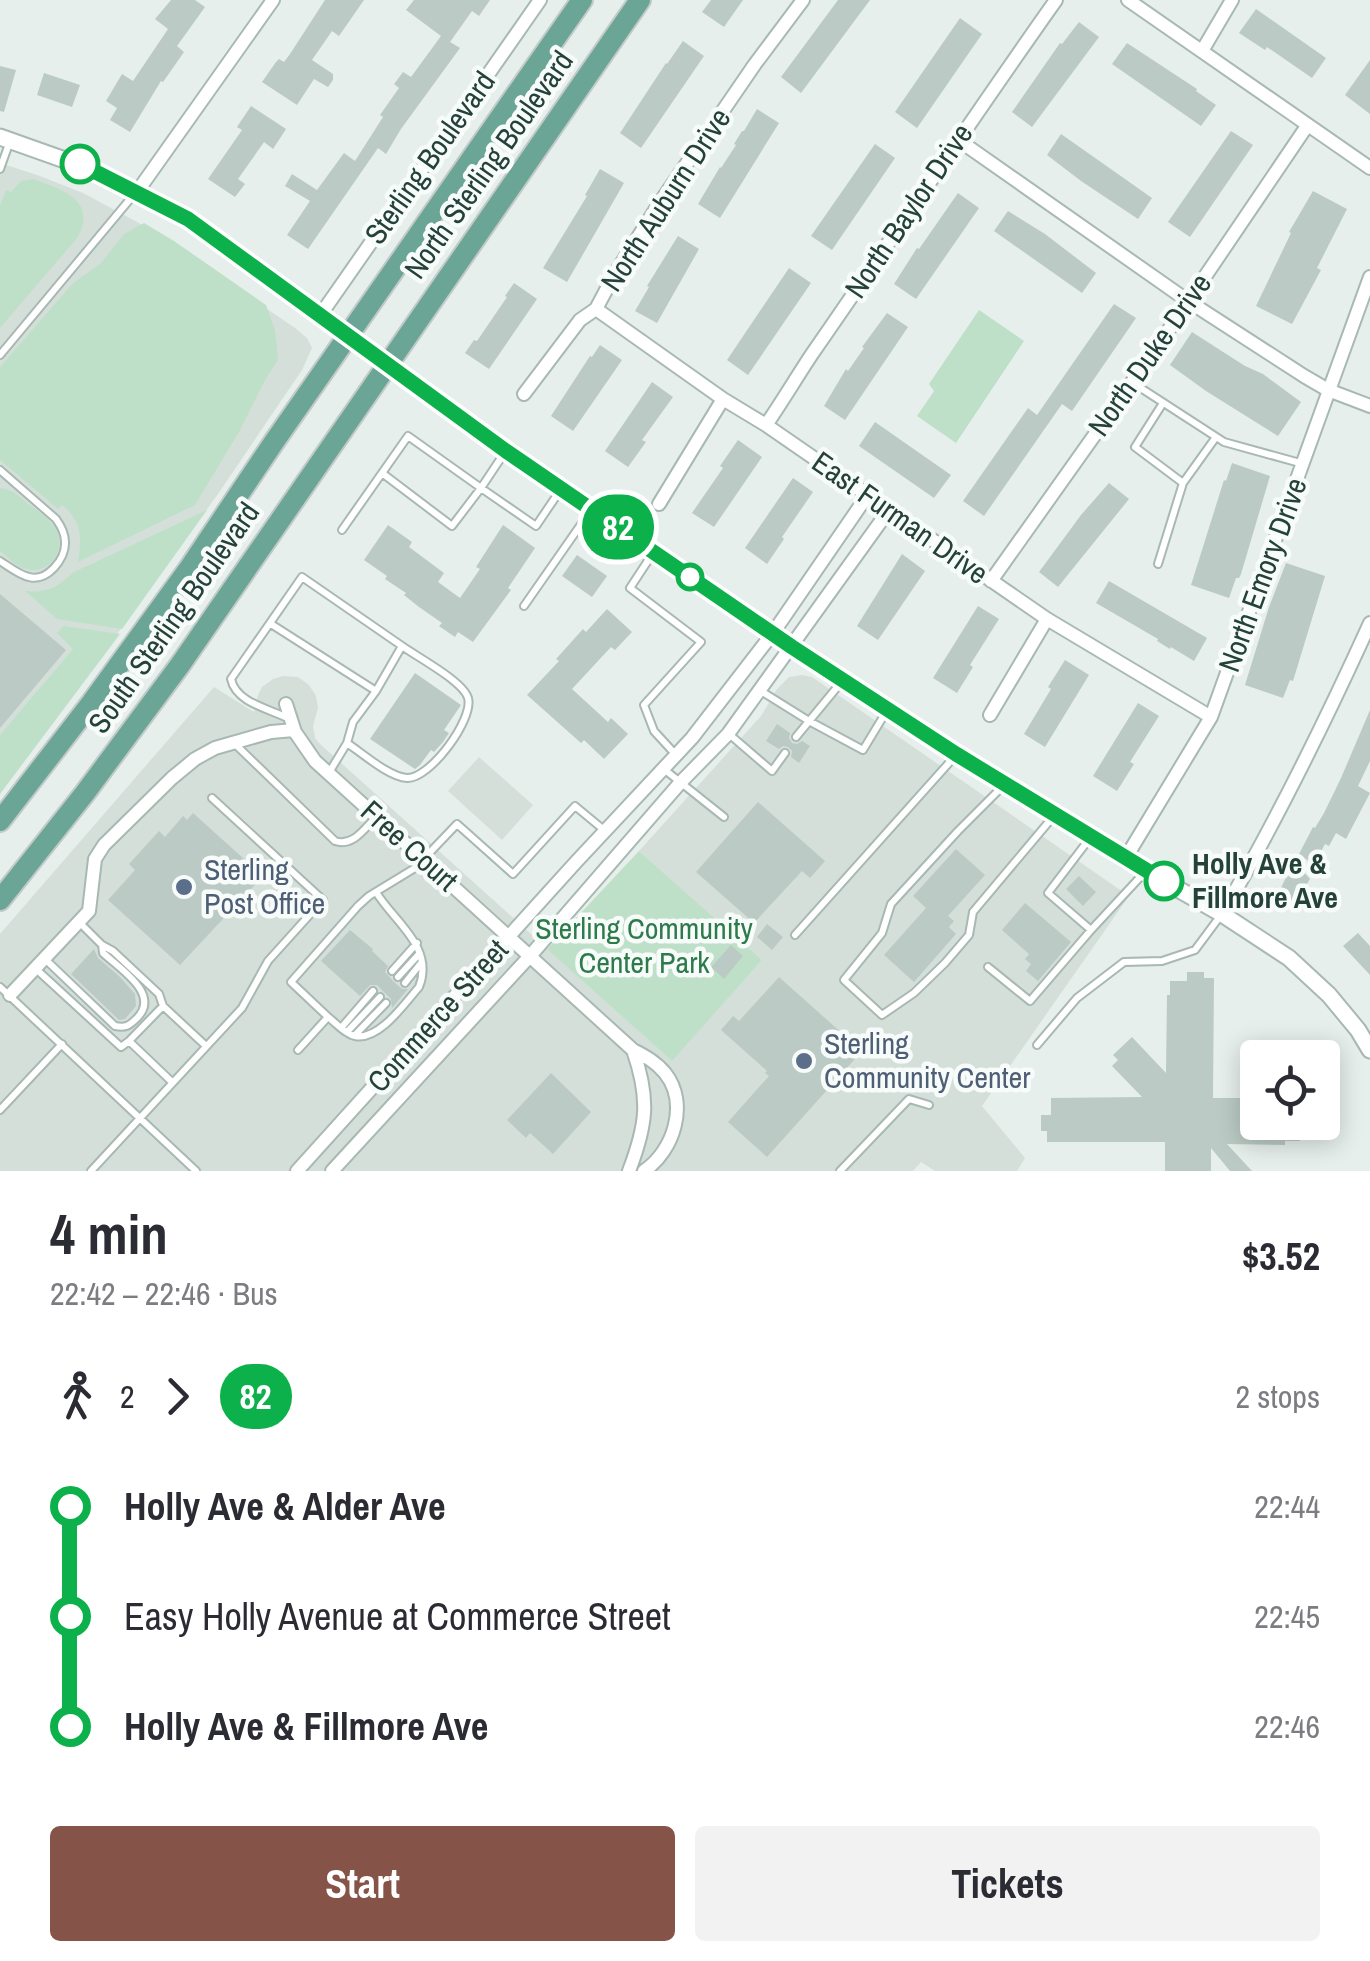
<!DOCTYPE html>
<html lang="en">
<head>
<meta charset="utf-8">
<style>
  :root { --surface:#fff; --page:#f2f2f3; --text:#2b2b33; --muted:#7c7c81; --accent:#855347 }
  body { margin:0; font-family:"Archivo Narrow",sans-serif; background:var(--page); color:var(--text); height:100vh; display:flex; flex-direction:column; font-size:38px; white-space:nowrap }
  * { box-sizing:border-box; margin:0 }
  p { font-size:32px; color:var(--muted) }
  .icon { flex:none; width:55px; height:55px; fill:none; stroke:currentColor; stroke-width:2; stroke-linecap:round; stroke-linejoin:round }
  .map { position:relative; height:1171px; overflow:hidden }
  .panel { display:flex; flex-direction:column; background:var(--surface); flex:1 }
  .panel>* { flex:none }
  .badge { padding:0 20px; border-radius:32px; font-size:35px; line-height:65px }
  .buttons { position:absolute; left:1240px; top:1040px; display:grid; gap:20px }
  .buttons a { display:grid; place-items:center; width:100px; height:100px; border-radius:10px; background:var(--surface); box-shadow:0 5px 25px #0003; font-size:50px }
  .map>.badge { position:absolute; translate:-50% -50%; box-shadow:0 0 0 5px #fff }
  .legs { display:flex; align-items:center; gap:15px; height:110px; padding:0 50px; font-size:32px }
  .legs p { margin-inline-start:auto }
  .headline { display:flex; align-items:center; justify-content:space-between; height:170px; padding:0 50px }
  h1 { font-size:55px; font-weight:700; line-height:75px }
  .button { display:flex; gap:20px; margin-top:auto; padding:20px 50px }
  .button a { flex:1; height:115px; border-radius:10px; background:var(--accent); color:#fff; font-size:40px; font-weight:700; line-height:115px; text-align:center }
  .button a+a { background:var(--page); color:var(--text) }
  ul { padding:0 50px; list-style:none }
  li { display:flex; align-items:center; gap:35px; height:110px; font-size:38px }
  li i { display:grid; place-items:center; width:15px; height:100%; margin:0 12px; background:currentColor }
  li i::after { content:''; width:25px; height:25px; margin:-12px; border:8px solid; border-radius:50%; background:var(--surface) }
  li p { margin-inline-start:auto }
  li:first-child i { background:linear-gradient(#0000 50%,currentColor 0) }
  li:last-child i { background:linear-gradient(currentColor 50%,#0000 0) }
  .map>svg:first-child { display:block }
</style>
</head>
<body>
<div class="map">
<svg width="1370" height="1171" viewBox="0 0 1370 1171">
  <rect width="100%" height="100%" fill="#e6efeb"/>
  <path fill="#d4dfda" d="M0 163 40 176 83 193 152 230 295 328 307 338 312 348 302 370 220 491 127 621 0 788Z
    M802 675 812 677 1129 896 982 1106 1025 1158 1017 1171H935L921 1162 913 1171H0V934L214 687 254 712 258 695 262 687 273 679 283 676 298 677 309 685 316 696 318 708 313 726 315 738 320 744 671 1060 762 960 639 851 761 716 777 689 789 677Z
    M479 757 533 805 502 840 448 791Z"/>
  <path fill="#bfe0c8" d="M33 179C60 189 98 199 78 237L0 328V205L6 190 11 192 21 181Z
    M144 223 174 241 266 305 275 330 278 360 264 382 239 432 195 505 78 562C82 538 82 521 62 505L58 509 0 460V367L72 284 101 263 124 234Z
    M979 310 1024 341 956 443 917 416 934 391 929 384Z
    M0 488C12 489 18 495 27 503 37 511 50 518 56 530 67 551 49 575 26 569 16 567 8 557 0 551Z
    M207 510 122 629 57 619 25 591C45 593 58 588 72 573Z
    M64 626 120 634 0 794V735L73 649 57 633Z
    M639 851 762 960 672 1061 547 949Z"/>
  <path fill="#bbcac4" d="M171 0H195L205 7 177 46 184 52 163 82 161 81 130 132 110 120 117 108 106 101 122 74 133 81 168 29 155 19Z
    M325 0H364L339 36 332 31 312 60 333 74V80L328 87 314 79 297 105 262 82 276 62 279 59 284 62 290 54Z
    M414 0H490L479 16 472 11 450 42 460 48 401 129 386 154 378 148 308 249 287 235 310 201 285 186 292 174 317 190 344 153 355 161 383 117 380 115 399 88 394 84 403 72 411 77 441 36 406 10Z
    M711 0H743L724 27 702 12Z
    M838 0H870L801 93 781 77Z
    M1256 9 1326 58 1312 78 1267 47 1265 50 1239 33Z
    M960 18 982 34 917 128 895 112Z
    M1079 22 1099 37 1032 127 1012 112 1060 43 1062 44Z
    M683 41 704 56 641 148 620 133 666 63 667 64Z
    M1127 43 1197 89 1196 91 1216 105 1201 126 1112 64Z
    M1370 60V114L1345 95Z
    M0 66 16 70 4 112 0 111Z
    M44 73 80 85 72 107 37 95Z
    M251 106 286 129 273 149 264 142 238 179 245 184 235 197 208 179 242 130 237 127Z
    M757 109 779 123 720 218 698 204 720 167 721 168 736 145 734 144 742 131H744Z
    M1231 131 1253 145 1190 237 1168 222Z
    M1061 134 1152 198 1138 219 1081 181 1047 155Z
    M875 144 895 158 832 250 811 236Z
    M600 169 624 183 567 282 543 268 587 196 585 195Z
    M1313 191 1347 209 1317 268 1321 270 1292 324 1256 306 1291 233 1289 232Z
    M958 193 979 208 916 299 894 284 917 248 919 249Z
    M1008 211 1045 234 1096 273 1082 293 994 231Z
    M678 236 699 249 657 323 635 311 649 287 647 286Z
    M789 268 811 283 748 375 727 360Z
    M514 283 537 299 489 369 465 353 474 340 477 341 507 297 505 296Z
    M1114 304 1136 318 1072 411 1062 404 984 516 963 501 1028 408 1037 415Z
    M887 313 908 327 845 420 824 406 846 369 848 371 864 348 862 347Z
    M1192 332 1245 366 1263 374 1301 402 1278 436 1206 391 1170 365Z
    M600 345 622 360 573 431 551 416 590 356 592 357Z
    M652 382 673 397 642 440 646 442 628 467 605 451Z
    M875 422 951 475 934 498 859 446Z
    M738 440 762 457 714 527 692 513 723 468 720 466Z
    M1232 463 1270 476 1241 574 1239 578H1236L1229 598 1191 585 1224 480 1226 481Z
    M793 478 813 492 782 537 784 539 767 564 745 548Z
    M1109 483 1129 499 1058 587 1039 572 1081 515Z
    M388 525 412 542 409 547 444 573 438 582 460 598 480 569 476 567 503 525 535 548 508 588 511 590 473 642 458 632 455 637 439 626 442 623 419 607 404 595 406 593 385 579 387 576 364 560Z
    M902 554 925 571 878 640 857 626Z
    M577 555 607 576 592 597 562 576Z
    M1286 563 1325 576 1293 681 1290 680 1283 698 1245 685 1269 607Z
    M1109 581 1207 638 1194 661 1171 647 1170 649 1157 641 1158 639 1096 603Z
    M0 594 66 650 0 728Z
    M978 606 999 619 970 665 973 667 957 693 933 678Z
    M607 609 632 632 615 650 611 647 572 689 608 722 611 718 628 734 604 759 584 740 581 743 527 695 559 661 556 659 583 629 586 632Z
    M1065 660 1089 675 1045 747 1024 734 1051 689 1048 687Z
    M415 673 461 705 444 730 449 733 443 742 434 752 431 750 420 765 415 769 370 739Z
    M1138 703 1159 716 1130 762 1134 764 1117 791 1093 776Z
    M1370 710V761L1358 786 1370 793 1346 839 1336 833 1329 846 1325 844 1314 865 1299 854 1313 827 1315 828 1324 813 1341 778Z
    M777 724 790 733 789 738 792 743 797 744 802 741 810 746 799 763 791 757 792 751 788 747 783 746 779 749 766 741Z
    M758 802 825 861 810 878 802 871 754 923 696 872Z
    M193 813 263 876 180 965 108 900 135 870 129 864 159 831 165 837 183 816 187 820Z
    M956 849 985 875 948 916 954 921 949 927 956 934 914 982 884 955 926 908 913 896Z
    M1294 861 1310 879 1302 892 1308 895 1301 909 1277 896Z
    M1079 876 1096 892 1083 906 1066 889Z
    M1025 903 1071 942 1038 981 1026 971 1031 964 1025 959 1029 954 1002 930Z
    M767 924 783 937 772 950 757 937Z
    M350 930 373 949 372 951 388 966 385 972 393 981 402 989H408L392 1008 391 999 377 985H370L360 996 321 961Z
    M1358 933 1370 946V975L1343 946Z
    M731 945 743 956 724 979 711 967Z
    M94 949 98 958 120 977 135 994 136 1006 125 1019 119 1020 71 974Z
    M1187 972H1204V978H1214L1213 1098H1258V1122H1300V1141H1285V1145L1227 1144 1252 1171H1230L1211 1148V1171H1165V1142H1047V1131H1041V1115H1051V1098L1142 1097 1112 1066 1118 1060 1113 1055 1132 1037 1166 1073 1167 995H1170V981H1187Z
    M779 977 862 1051 767 1157 728 1122 769 1076 765 1073 767 1071 721 1030 733 1016 739 1021Z
    M551 1073 591 1112 553 1154 530 1133 526 1138 507 1120Z"/>
  <g fill="none" stroke-linecap="round" stroke-linejoin="round">
    <defs>
      <path id="service" d="M0 169 10 141
        M0 355 136 192
        M1133 383 1224 442 1300 463
        M1163 403 1135 447 1183 483 1216 437
        M0 470 56 519C61 526 65 533 65 542 66 559 47 582 29 577 19 575 8 566 0 561
        M382 473 452 526 481 488 536 526 559 492
        M342 530 408 436 481 488 505 452
        M653 553 630 588 701 642 644 705 654 731 676 755
        M1158 564 1183 483
        M524 606 591 510
        M271 624 376 691
        M761 691 809 721 863 750 886 712
        M290 719C270 709 236 703 231 679L302 577 402 646 376 691 353 722 347 743 330 771
        M729 734 772 771 785 753
        M796 737 843 680
        M234 743 335 841C353 847 364 829 376 817
        M347 743C362 753 389 777 407 778 430 779 474 719 468 698 463 681 417 657 402 646
        M665 770 724 817
        M1005 784 958 831 891 904 882 933 844 980 882 1015 914 993 945 963 969 935 973 912 1052 818
        M80 923 102 945 113 951 159 994 163 1006 206 1046
        M1091 930 1144 873
        M795 935 956 755
        M45 959 115 1026C126 1028 129 1026 137 1018 161 994 120 969 103 953L102 945
        M988 967 1030 1001 1091 930 1048 893 1090 838
        M36 969 121 1047 129 1041 172 1082
        M392 971 417 943
        M398 977 419 954
        M405 983 421 963
        M0 987 196 1171
        M328 1017C336 1023 345 1034 355 1036 379 1041 405 1003 419 987 435 947 394 922 376 892
        M341 1028 373 991
        M347 1032 380 997
        M355 1035 386 1003
        M129 1041 163 1006
        M1037 1045 1077 998 1124 962 1162 961 1195 950 1221 915
        M298 1050 328 1017 291 982 358 906 369 896 415 868 457 824 513 874 575 806 604 830
        M0 1110 62 1044
        M91 1171 242 1008 268 961 323 900 212 798
        M840 1171 909 1099 929 1105"/>
      <path id="minor" d="M1128 0 1370 168
        M1202 51 1232 0
        M957 139 1188 301 1304 376 1328 390 1370 406
        M137 192 273 0
        M596 309 723 399 766 425 1047 619 1211 717
        M319 317 540 0
        M524 394 580 320 596 309 613 277 659 204 755 64 803 0
        M766 425C782 402 796 378 812 354 894 236 973 117 1056 0
        M659 504 723 399
        M991 581 1162 340 1307 126
        M286 704 295 732 315 761 633 1050C645 1056 656 1062 665 1073 689 1103 674 1151 644 1171
        M990 715 1047 619
        M1125 859 1211 717 1370 277
        M1222 914C1277 820 1325 722 1370 623
        M10 995 89 911 95 859 104 845 172 778 195 759 215 748 271 732 294 730
        M297 1171 576 862 692 738 773 633 867 496
        M332 1171 530 956 680 783 728 734 889 510
        M629 1171C647 1124 650 1099 633 1050"/>
      <path id="tertiary" d="M0 137 93 170 187 219 506 451 792 647 957 754 1125 859 1222 914 1289 958 1329 995 1358 1030 1370 1050"/>
      <path id="primary" d="M0 821 92 702 188 570 274 442 582 0
        M0 900 85 793 180 665 640 0"/>
    </defs>
    <use href="#service" stroke="#a8b8b2" stroke-width="10"/>
    <use href="#minor" stroke="#a8b8b2" stroke-width="16"/>
    <use href="#tertiary" stroke="#a8b8b2" stroke-width="19"/>
    <use href="#primary" stroke="#c2cac8" stroke-width="24"/>
    <use href="#service" stroke="#fff" stroke-width="6"/>
    <use href="#minor" stroke="#fff" stroke-width="12"/>
    <use href="#tertiary" stroke="#fff" stroke-width="15"/>
    <use href="#primary" stroke="#6aa596" stroke-width="20"/>
  </g>
  <g fill="none" stroke-linecap="round" stroke-linejoin="round">
    <defs>
      <path id="line-1" d="M80 164 188 219 506 451 792 647 956 754 1164 881"/>
    </defs>
    <use href="#line-1" stroke="#fff" stroke-width="22"/>
    <use href="#line-1" stroke="#0db14b" stroke-width="15"/>
  </g>
  <g fill="#fff" stroke="#0db14b" stroke-width="5">
    <circle cx="80" cy="164" r="18"/>
    <circle cx="690" cy="577" r="12"/>
    <circle cx="1164" cy="881" r="18"/>
  </g>
  <g fill="#5c6f8a" stroke="#f7fbf9" stroke-width="4">
    <circle cx="184" cy="887" r="10"/>
    <circle cx="804" cy="1061" r="10"/>
  </g>
  <g text-anchor="middle" stroke-width="9" stroke-linejoin="round" paint-order="stroke">
    <g font-size="30" fill="#24423a" stroke="#f7fbf9">
      <text transform="translate(430 158) rotate(-55)" y="10">Sterling Boulevard</text>
      <text transform="translate(489 165) rotate(-55)" y="10">North Sterling Boulevard</text>
      <text transform="translate(666 200) rotate(-57)" y="10">North Auburn Drive</text>
      <text transform="translate(909 211) rotate(-56)" y="10">North Baylor Drive</text>
      <text transform="translate(1150 355) rotate(-55)" y="10">North Duke Drive</text>
      <text transform="translate(900 518) rotate(35)" y="10">East Furman Drive</text>
      <text transform="translate(1263 575) rotate(-70)" y="10">North Emory Drive</text>
      <text transform="translate(174 618) rotate(-55)" y="10">South Sterling Boulevard</text>
      <text transform="translate(409 846) rotate(42)" y="10">Free Court</text>
      <text transform="translate(438 1016) rotate(-48)" y="10">Commerce Street</text>
    </g>
    <g font-size="30" font-weight="bold" fill="#24423a" stroke="#f7fbf9" text-anchor="start">
      <text x="1192" y="874">Holly Ave &amp;<tspan x="1192" dy="34">Fillmore Ave</tspan></text>
    </g>
    <g font-size="30" fill="#4e5e75" stroke="#f7fbf9" text-anchor="start">
      <text x="204" y="880">Sterling<tspan x="204" dy="34">Post Office</tspan></text>
      <text x="824" y="1054">Sterling<tspan x="824" dy="34">Community Center</tspan></text>
    </g>
    <g font-size="30" fill="#2d7a4b" stroke="#f7fbf9">
      <text x="644" y="939">Sterling Community<tspan x="644" dy="34">Center Park</tspan></text>
    </g>
  </g>
</svg>
<div class="buttons">
<a><svg class="icon" aria-label="locate" viewBox="0 0 24 24"><circle cx="12" cy="12" r="6"/><path d="M12 2v4M12 18v4M2 12h4M18 12h4"/></svg></a>
</div>
<b class="badge" style="left:618px;top:527px;background:#0db14b;color:#fff">82</b>
</div>
<section class="panel">
<div class="headline"><div><h1>4 min</h1><p>22:42 – 22:46 · Bus</p></div><b>$3.52</b></div>
<div class="legs"><svg class="icon" aria-label="walk" viewBox="0 0 24 24"><circle cx="13" cy="4" r="2"/><path d="M13 8l-2 6 4 7M11 14l-3 7M7 12l3-4h3l4 4"/></svg>2<svg class="icon" aria-label="forward" viewBox="0 0 24 24"><path d="M9 5l7 7-7 7"/></svg><b class="badge" style="background:#0db14b;color:#fff">82</b><p>2 stops</p></div>
<ul>
<li><i style="color:#0db14b"></i><b>Holly Ave &amp; Alder Ave</b><p>22:44</p></li>
<li><i style="color:#0db14b"></i><span>Easy Holly Avenue at Commerce Street</span><p>22:45</p></li>
<li><i style="color:#0db14b"></i><b>Holly Ave &amp; Fillmore Ave</b><p>22:46</p></li>
</ul>
<div class="button"><a>Start</a><a>Tickets</a></div>
</section>
</body>
</html>
